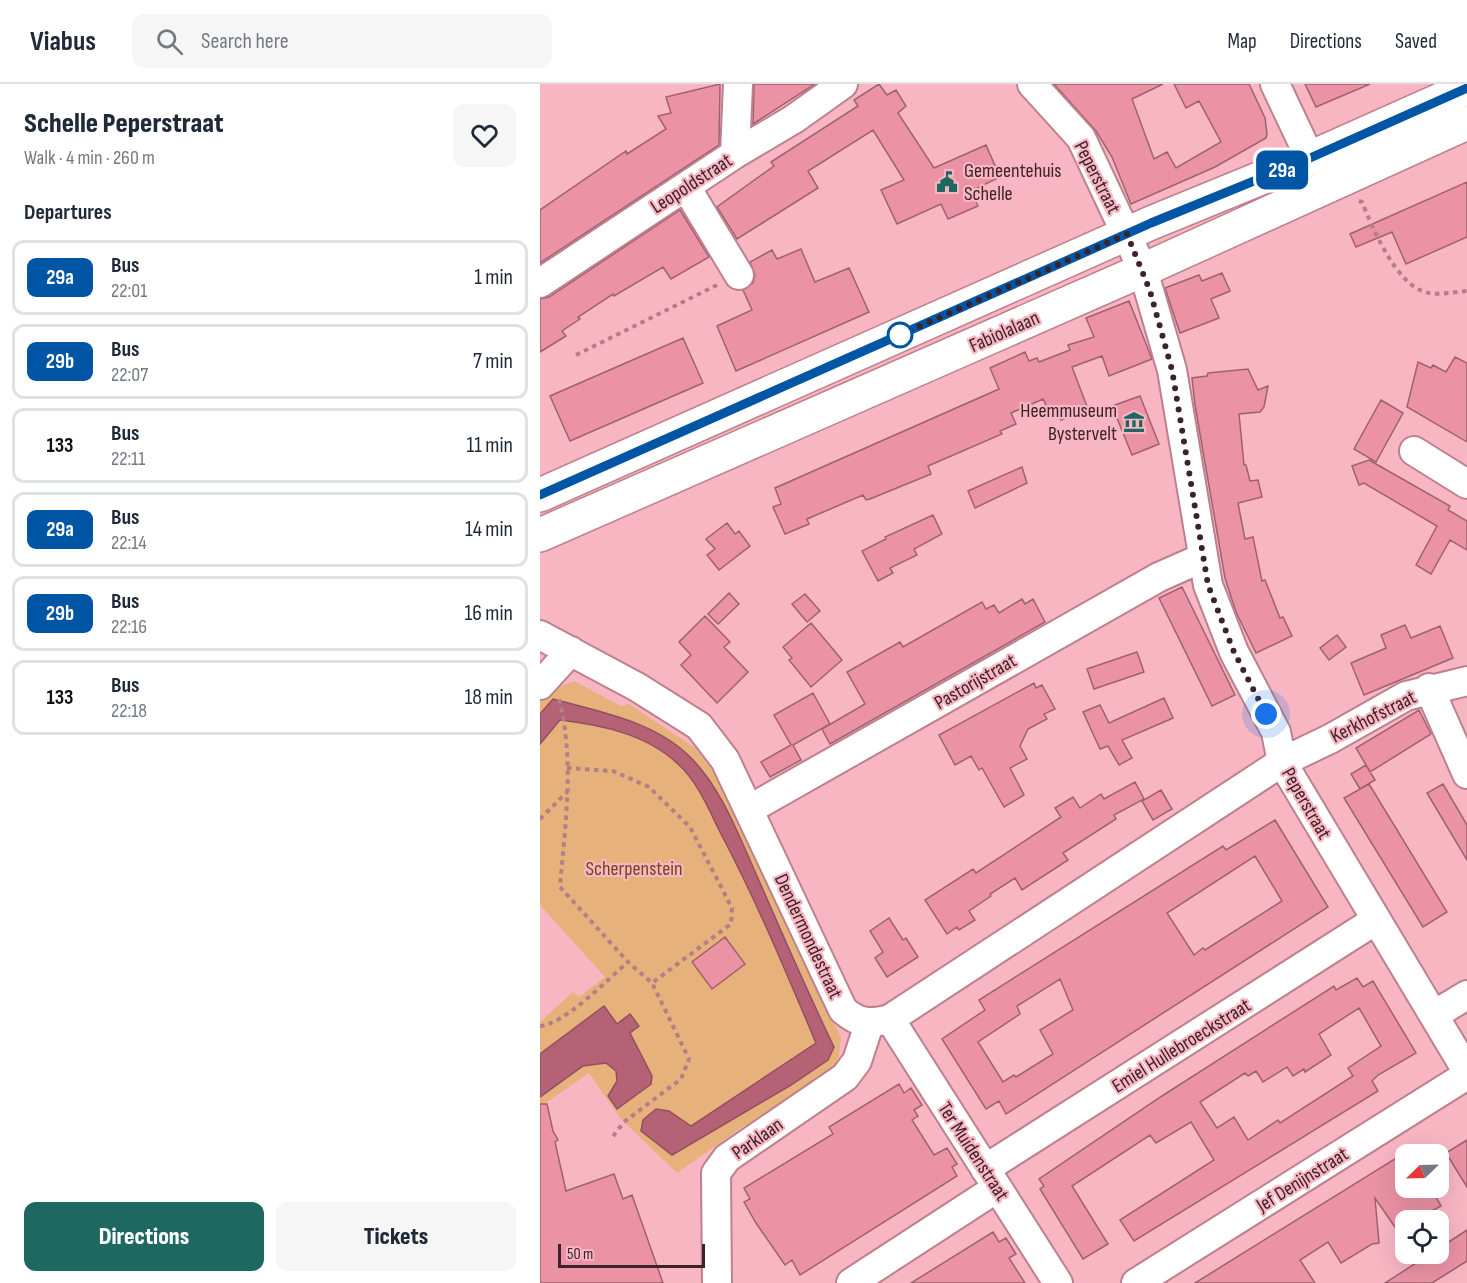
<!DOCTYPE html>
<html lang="en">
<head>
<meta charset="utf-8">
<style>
  :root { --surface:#fff; --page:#f6f6f7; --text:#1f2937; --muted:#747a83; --line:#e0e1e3; --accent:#1d6861 }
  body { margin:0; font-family:"Sofia Sans Condensed",sans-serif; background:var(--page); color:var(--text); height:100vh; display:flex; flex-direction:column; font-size:22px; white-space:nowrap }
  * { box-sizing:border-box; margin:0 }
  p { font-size:20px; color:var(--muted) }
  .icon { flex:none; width:33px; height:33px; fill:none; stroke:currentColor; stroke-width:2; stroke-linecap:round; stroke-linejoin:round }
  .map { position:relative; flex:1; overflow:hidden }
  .side { display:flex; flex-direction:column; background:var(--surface); width:540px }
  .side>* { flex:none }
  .badge { padding:0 12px; border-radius:9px; font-size:21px; line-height:39px }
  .needle { width:39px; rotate:247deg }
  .tools { position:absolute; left:855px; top:1060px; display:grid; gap:12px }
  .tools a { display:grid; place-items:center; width:54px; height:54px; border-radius:12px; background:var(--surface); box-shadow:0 6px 24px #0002; font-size:30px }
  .scale { position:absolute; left:18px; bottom:15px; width:147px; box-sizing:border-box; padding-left:6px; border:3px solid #3d2329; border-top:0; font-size:16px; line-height:21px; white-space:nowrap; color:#3d2329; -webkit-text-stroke:4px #f8b6c3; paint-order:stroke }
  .you { position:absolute; width:30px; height:30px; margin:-15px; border:4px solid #fff; border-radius:50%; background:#1a73e8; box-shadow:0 0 0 9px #1a73e833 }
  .map>.badge { position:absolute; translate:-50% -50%; box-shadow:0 0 0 3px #fff }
  h2 { padding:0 24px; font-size:22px; line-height:54px }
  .round { display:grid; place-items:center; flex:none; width:63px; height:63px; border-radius:12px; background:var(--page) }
  .summary { display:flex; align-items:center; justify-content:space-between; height:102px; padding:0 24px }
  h1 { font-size:28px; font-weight:800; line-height:45px }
  .button { display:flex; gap:12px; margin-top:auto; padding:12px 24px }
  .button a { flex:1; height:69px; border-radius:12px; background:var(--accent); color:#fff; font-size:24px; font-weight:800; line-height:69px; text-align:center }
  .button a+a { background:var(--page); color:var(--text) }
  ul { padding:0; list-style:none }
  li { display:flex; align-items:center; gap:18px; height:75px; margin:0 12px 9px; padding:0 12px; border:3px solid var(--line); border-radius:12px }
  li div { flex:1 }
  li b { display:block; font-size:22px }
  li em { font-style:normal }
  li .badge { min-width:66px; font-weight:700; text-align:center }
  header { display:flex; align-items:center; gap:36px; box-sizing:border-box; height:84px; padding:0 30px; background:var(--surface); border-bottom:2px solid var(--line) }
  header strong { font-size:28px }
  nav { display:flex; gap:33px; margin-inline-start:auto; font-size:21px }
  .search { width:420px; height:54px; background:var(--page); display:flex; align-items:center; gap:15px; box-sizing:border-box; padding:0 21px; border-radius:12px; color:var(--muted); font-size:22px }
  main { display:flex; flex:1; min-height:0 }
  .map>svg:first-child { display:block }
</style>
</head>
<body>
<header>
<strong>Viabus</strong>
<div class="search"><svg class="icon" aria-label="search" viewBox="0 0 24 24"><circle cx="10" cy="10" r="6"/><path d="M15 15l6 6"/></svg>Search here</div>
<nav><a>Map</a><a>Directions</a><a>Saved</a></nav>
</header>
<main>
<section class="side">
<div class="summary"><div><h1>Schelle Peperstraat</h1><p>Walk · 4 min · 260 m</p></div><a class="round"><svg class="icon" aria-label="heart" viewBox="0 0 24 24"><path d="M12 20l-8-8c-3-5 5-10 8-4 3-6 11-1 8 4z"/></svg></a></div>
<h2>Departures</h2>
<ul>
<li><span class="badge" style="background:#0056a4;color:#fff">29a</span><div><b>Bus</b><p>22:01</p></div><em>1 min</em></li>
<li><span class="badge" style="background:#0056a4;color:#fff">29b</span><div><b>Bus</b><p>22:07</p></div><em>7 min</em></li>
<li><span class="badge" style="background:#fff;color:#111">133</span><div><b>Bus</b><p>22:11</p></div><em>11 min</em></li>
<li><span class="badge" style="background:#0056a4;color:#fff">29a</span><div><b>Bus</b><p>22:14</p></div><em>14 min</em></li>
<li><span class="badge" style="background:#0056a4;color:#fff">29b</span><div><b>Bus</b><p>22:16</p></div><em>16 min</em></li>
<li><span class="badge" style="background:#fff;color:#111">133</span><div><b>Bus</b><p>22:18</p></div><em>18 min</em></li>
</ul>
<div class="button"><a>Directions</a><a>Tickets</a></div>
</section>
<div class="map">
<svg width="927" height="1199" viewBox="0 0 927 1199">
  <rect width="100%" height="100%" fill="#f8b6c3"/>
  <path fill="#e6b17b" d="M34 597 81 622 89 620 154 663 184 701 301 954 298 978 208 1044 205 1041 137 1089 81 1035 49 989 0 1023V1013L43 982 66 979 76 987 77 1025 111 1000 112 992 89 949V930L77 941 64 922 0 970V938L33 908 39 913 65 893 0 821V660L20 636C63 641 102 650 137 679 157 696 169 725 180 748 216 817 245 888 276 959L151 1042 144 1037 133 1071 251 1001 288 976 294 963 195 741 173 702 130 657 85 635 13 615 0 630V615L5 609Z"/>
  <path fill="#b66276" stroke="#924f5f" stroke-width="1.5" d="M13 615C57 627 112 637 147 670 181 702 198 750 217 792 242 849 267 907 294 963L288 976 251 1001 132 1071 101 1047 103 1036 116 1025 129 1027 151 1042 276 959C246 888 217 818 181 750 169 726 158 698 138 680 106 650 62 641 20 636L0 660V630Z
    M64 922 77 940 90 930 99 942 90 949 112 992 111 1000 77 1025 68 1012 77 997 76 987 66 979 43 982 0 1013V970Z"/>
  <path fill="#eb92a5" stroke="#9e626f" stroke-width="1.5" fill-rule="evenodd" d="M180 0 179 61 0 179V126L86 67 87 70 126 45 118 32 131 29 126 13Z
    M214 0H275L213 40Z
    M339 0 347 11 356 6 366 22 358 29 394 84 446 61 460 93 431 107 438 122 408 135 401 120 357 140 341 106 364 96 333 46 268 87 278 104 197 155 177 123 234 82 231 78 318 22 314 16Z
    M514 0H623L592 15 614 75 627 68 636 84 681 58 659 17 646 24 634 0H709L725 34 727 50 726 54 675 83 591 120 572 73 556 47Z
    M765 0H830L776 23Z
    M927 98V153L866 180 852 148 816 163 810 150Z
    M140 126 169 173 131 195 123 183 74 212 73 210 38 233 40 235 22 247 26 252 0 268V215L9 213Z
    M261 165 275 198 309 184 329 228 196 287 177 242 212 226 203 206 213 199 215 191 210 178 232 166 237 175Z
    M682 189 690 207 671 215 679 234 640 249 625 204 659 191 662 197Z
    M589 217 612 275 569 292 562 272 532 283 548 325 521 336 515 323 508 325 503 315 471 329 476 340 460 347 462 350 388 382 391 390 330 415 326 416 323 411 267 435 269 440 245 450 233 423 241 420 235 404 459 305 450 284 485 268 489 277 497 274 499 278 530 266 528 261 554 253 546 234Z
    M143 254 163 299 30 357 10 312Z
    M915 273 927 279V358L867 323 878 278 891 284 893 281 906 288Z
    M708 285 718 306 728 302 724 323 720 328 699 330 704 381H706L710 397 718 396 722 413 698 419 705 455 713 453 722 497 725 496 740 534 743 533 752 552 716 569 696 528 685 494 655 321 652 294 667 292 668 289Z
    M600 312 619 360 592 371 572 322Z
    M841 316 863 329 836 378 814 365Z
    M829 376 910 422 908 426 927 437V466L910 456 891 490 876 481 897 442 824 399 819 401 812 382Z
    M482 383 487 399 435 424 428 407Z
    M393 431 402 450 374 465 377 471 350 484 353 489 338 497 322 467 346 455 345 453Z
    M187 439 195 450 199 447 210 462 179 486 167 471 175 465 166 455Z
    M642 503 695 611 672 622 619 514Z
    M189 509 199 520 178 540 168 530Z
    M265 510 280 527 267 538 252 520Z
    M482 515 485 520 493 515 505 538 290 660 282 645 325 620 307 588 360 558 363 563 442 518 446 525 454 521 459 529Z
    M165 532 190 558 184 563 208 588 177 619 141 581 151 571 139 558Z
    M271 539 302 576 271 603 249 576 252 574 243 563Z
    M865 541 871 554 900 542 913 574 824 611 811 579 846 564 841 551Z
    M797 551 806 563 789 576 780 564Z
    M597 568 604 588 554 605 547 585Z
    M494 599 496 604 502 601 515 625 504 630 507 635 488 645 480 662 487 675 470 684 484 711 464 723 442 684 439 686 431 672 415 681 399 651Z
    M273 609 290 640 253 661 261 676 230 693 221 678 251 661 234 631Z
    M624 614 633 634 582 656 592 674 579 681 568 662 560 665 543 628 560 621 569 639Z
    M879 626 891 650 830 688 816 664Z
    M826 681 835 696 820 705 811 690Z
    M595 698 604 715 574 731 576 735 523 769 528 776 482 806 475 794 450 810 451 812 429 827 435 836 419 846 417 843 407 850 385 816 433 785 436 789 521 733 515 724 533 713 540 724 561 710 564 715Z
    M829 700 907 828 883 843 804 714Z
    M903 700 927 741V776L887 709Z
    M621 706 632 725 613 736 602 717Z
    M735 736 788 823 466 1030 459 1017 446 1025 402 955 445 926 439 916 683 762 686 766ZM715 772 742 817 665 866 663 864 654 871 627 829ZM520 895 533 926 500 946 513 970 476 993 474 991 463 998 438 958 480 930 477 922Z
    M349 834 363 856 366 854 378 873 347 893 335 874 343 868 330 847Z
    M185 853 205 880 172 905 152 878Z
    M817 894 823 903 833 897 876 969 838 991 832 997 838 1007 594 1157 580 1136 674 1076 651 1038 616 1059 610 1051 532 1102 568 1160 543 1175 500 1105 504 1102 499 1095 622 1012 794 902 796 906ZM819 924 841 962 808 984 813 992 740 1039 738 1036 708 1056 694 1033 677 1044 660 1018 705 989 708 992 716 987 723 998 747 983 753 992 764 985 765 988 791 971 779 950Z
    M359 1000 364 1009 371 1004 382 1021 374 1026 378 1032 372 1036 394 1071 407 1064 417 1080 412 1083 417 1092 260 1191 252 1176 245 1181 216 1139 204 1118 210 1115 204 1104 293 1050 289 1043Z
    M0 1020H7L13 1047 18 1056 15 1058 26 1107 74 1090 83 1115 92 1111 123 1199H0Z
    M927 1056V1103L906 1069Z
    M866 1068V1104H891L901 1122 874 1137H866V1159L835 1114 839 1159 832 1160 801 1179 788 1158 760 1176 775 1199H655Z
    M927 1146V1177L892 1199H845L890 1170H898V1165Z
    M453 1148 459 1158 466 1154 476 1170 469 1174 485 1199H371Z"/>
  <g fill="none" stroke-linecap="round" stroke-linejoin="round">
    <defs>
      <path id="minor" d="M492 0 541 54 603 186 632 286 668 501 694 568 736 648 742 678 927 987
        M735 0 770 74
        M195 70 198 0
        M146 103 199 191
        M0 199 195 70 254 35 303 0
        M874 367 927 400
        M0 551 97 603 159 642 185 676 303 926C319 940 330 940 350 935L742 678 790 655 866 612 927 597
        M0 601 31 567
        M889 604 927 690
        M210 725 619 493 662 474
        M894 931 927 911
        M350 935 518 1199
        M445 1085 836 836
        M177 1199 176 1089 187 1074 305 993 317 977 329 940
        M311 1199 457 1104
        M596 1199 927 991"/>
      <path id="major" d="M0 411 611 139 770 74 927 4
        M0 451 603 186 927 39"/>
    </defs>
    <use href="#minor" stroke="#be808d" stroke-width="32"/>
    <use href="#major" stroke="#be808d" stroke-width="36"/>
    <path stroke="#b27f89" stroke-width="4" stroke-dasharray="4.5 4.5" stroke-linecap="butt" d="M819 117 822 118C832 143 856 200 885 208 897 212 914 208 927 207
      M36 271 179 200
      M19 615C35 676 25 741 20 803L88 878 112 899 149 975 141 995 84 1038 71 1055
      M27 684 73 687 109 703 150 743 192 824 191 840 112 899
      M0 735 27 708
      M0 942C25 940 68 895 88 878"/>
    <use href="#minor" stroke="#fff" stroke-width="28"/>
    <use href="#major" stroke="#fff" stroke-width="33"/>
  </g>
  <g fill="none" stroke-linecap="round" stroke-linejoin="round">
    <defs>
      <path id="line" d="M0 411 611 139 770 74 927 4"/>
    </defs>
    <use href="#line" stroke="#fff" stroke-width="14"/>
    <use href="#line" stroke="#0056a4" stroke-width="9"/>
    <path stroke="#3d2329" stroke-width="6" stroke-dasharray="0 10.8" d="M360 251 587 150 610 207 632 286 668 501 694 568 726 630"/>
  </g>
  <defs>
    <symbol id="civic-bare" viewBox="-9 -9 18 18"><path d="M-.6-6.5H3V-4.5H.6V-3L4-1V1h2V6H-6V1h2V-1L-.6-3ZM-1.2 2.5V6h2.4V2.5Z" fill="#1d6861" stroke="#f8b6c3" stroke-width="2.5" paint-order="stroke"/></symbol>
    <symbol id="museum-bare" viewBox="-9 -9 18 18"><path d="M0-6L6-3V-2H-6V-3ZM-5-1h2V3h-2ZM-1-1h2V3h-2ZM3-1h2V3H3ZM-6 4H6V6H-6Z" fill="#1d6861" stroke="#f8b6c3" stroke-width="2.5" paint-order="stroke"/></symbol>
  </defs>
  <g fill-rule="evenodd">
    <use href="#civic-bare" x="392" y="83" width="30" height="30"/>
    <use href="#museum-bare" x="579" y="323" width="30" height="30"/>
  </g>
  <circle fill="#fff" stroke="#0056a4" stroke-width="3" cx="360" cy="251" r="12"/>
  <g text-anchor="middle" stroke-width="4.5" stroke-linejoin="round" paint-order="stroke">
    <g font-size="20" fill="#3d2329" stroke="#f8b6c3" text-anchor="start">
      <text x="424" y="93">Gemeentehuis<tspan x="424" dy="23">Schelle</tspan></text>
      <text x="577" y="333" text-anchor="end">Heemmuseum<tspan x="577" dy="23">Bystervelt</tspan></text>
    </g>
    <g font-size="20" fill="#3d2329" stroke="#f8b6c3">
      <text transform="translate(558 93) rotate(63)" y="7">Peperstraat</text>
      <text transform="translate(151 99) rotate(-33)" y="7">Leopoldstraat</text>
      <text transform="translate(464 247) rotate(-24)" y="7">Fabiolalaan</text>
      <text transform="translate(435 597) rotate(-30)" y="7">Pastorijstraat</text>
      <text transform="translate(833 632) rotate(-27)" y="7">Kerkhofstraat</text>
      <text transform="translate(767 719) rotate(60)" y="7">Peperstraat</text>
      <text transform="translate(269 852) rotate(65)" y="7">Dendermondestraat</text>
      <text transform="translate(641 961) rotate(-32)" y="7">Emiel Hullebroeckstraat</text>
      <text transform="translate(217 1054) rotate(-35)" y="7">Parklaan</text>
      <text transform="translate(434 1067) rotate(57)" y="7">Ter Muidenstraat</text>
      <text transform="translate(762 1095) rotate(-32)" y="7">Jef Denijnstraat</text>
    </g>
    <g font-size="20" fill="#714818" stroke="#f8b6c3">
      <text x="94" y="791">Scherpenstein</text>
    </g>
  </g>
</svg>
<div class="tools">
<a><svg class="needle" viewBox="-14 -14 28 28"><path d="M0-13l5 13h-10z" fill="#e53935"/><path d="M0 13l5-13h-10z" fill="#747a83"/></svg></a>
<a><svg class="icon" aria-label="locate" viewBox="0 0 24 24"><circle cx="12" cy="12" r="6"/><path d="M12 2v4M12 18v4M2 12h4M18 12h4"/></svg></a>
</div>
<div class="scale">50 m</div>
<div class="you" style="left:726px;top:630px"></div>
<b class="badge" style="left:742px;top:86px;background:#0056a4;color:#fff">29a</b>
</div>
</main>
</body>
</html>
